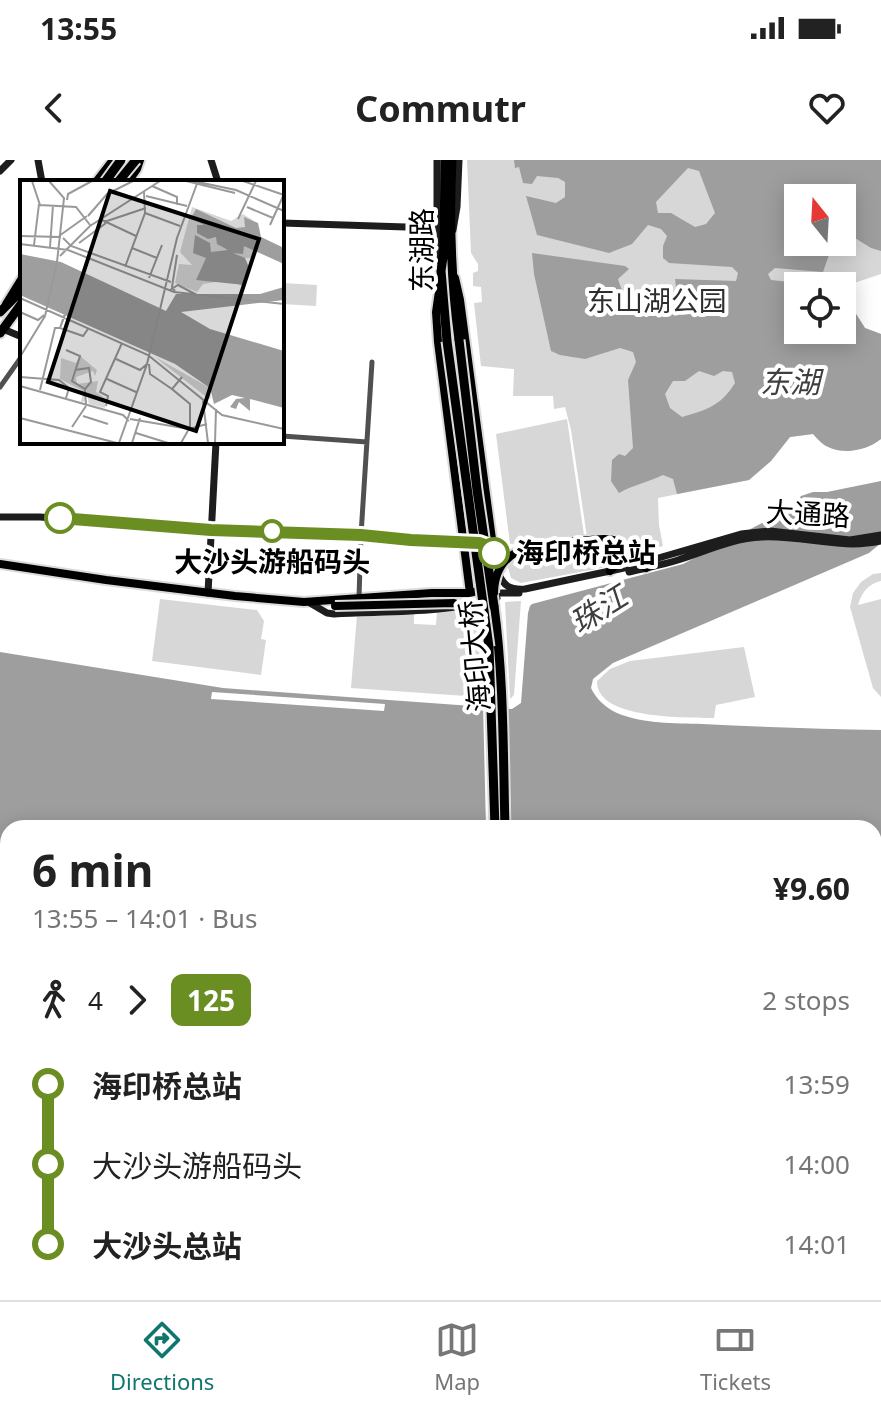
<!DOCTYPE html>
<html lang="en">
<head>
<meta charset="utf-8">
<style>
  :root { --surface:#fff; --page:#f6f6f6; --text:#222; --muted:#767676; --line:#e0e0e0; --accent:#0f766e }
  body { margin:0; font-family:"Noto Sans","Noto Sans SC",sans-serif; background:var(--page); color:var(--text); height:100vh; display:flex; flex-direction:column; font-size:30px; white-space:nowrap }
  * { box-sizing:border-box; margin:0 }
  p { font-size:26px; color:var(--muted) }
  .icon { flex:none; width:44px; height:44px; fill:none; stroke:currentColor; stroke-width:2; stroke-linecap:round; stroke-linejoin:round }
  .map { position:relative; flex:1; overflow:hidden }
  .side { position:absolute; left:0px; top:660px; width:882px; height:480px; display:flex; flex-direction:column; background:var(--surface); border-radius:24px 24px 0 0; box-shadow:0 4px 20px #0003 }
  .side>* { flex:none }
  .badge { padding:0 16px; border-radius:12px; font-size:28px; line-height:52px }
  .needle { width:52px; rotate:342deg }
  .tools { position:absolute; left:784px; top:24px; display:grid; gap:16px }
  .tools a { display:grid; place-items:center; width:72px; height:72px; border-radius:0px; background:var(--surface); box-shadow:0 4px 20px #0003; font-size:40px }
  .map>.badge { position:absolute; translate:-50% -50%; box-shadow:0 0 0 4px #fff }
  .legs { display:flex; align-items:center; gap:12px; height:88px; padding:0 32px; font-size:26px }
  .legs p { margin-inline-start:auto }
  .overview { display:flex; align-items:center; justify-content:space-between; height:136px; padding:0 32px }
  h1 { font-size:44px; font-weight:700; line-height:60px }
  ul { padding:0 32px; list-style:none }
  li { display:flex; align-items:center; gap:28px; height:80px; font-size:30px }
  li i { display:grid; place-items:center; width:12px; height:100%; margin:0 10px; background:currentColor }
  li i::after { content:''; width:20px; height:20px; margin:-10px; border:6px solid; border-radius:50%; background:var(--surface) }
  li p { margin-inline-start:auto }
  li:first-child i { background:linear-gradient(#0000 50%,currentColor 0) }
  li:last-child i { background:linear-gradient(currentColor 50%,#0000 0) }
  .status { display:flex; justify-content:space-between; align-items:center; height:56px; padding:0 40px; background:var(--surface); direction:ltr }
  .status svg { height:22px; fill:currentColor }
  header { display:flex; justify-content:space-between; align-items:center; height:104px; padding:0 32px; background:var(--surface); font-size:36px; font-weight:700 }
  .menu { display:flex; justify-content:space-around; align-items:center; height:112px; border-top:2px solid var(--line); background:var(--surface); font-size:22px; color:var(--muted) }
  .menu a { display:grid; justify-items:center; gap:4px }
  .menu .selected { color:var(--accent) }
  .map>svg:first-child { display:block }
</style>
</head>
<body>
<div class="status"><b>13:55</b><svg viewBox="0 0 49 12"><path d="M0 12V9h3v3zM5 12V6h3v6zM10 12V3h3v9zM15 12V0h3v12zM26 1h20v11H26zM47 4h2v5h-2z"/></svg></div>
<header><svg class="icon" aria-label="back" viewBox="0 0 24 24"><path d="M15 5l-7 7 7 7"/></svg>Commutr<svg class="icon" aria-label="heart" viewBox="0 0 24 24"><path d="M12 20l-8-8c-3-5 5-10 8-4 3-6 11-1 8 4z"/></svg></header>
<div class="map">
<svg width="881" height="1140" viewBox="0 0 881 1140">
  <rect width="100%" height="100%" fill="#fff"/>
  <path fill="#d7d7d7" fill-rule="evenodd" d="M467 0H856L881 81V114L842 127 798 126V170H842V132L865 168 881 174V279C866 291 840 296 823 284 819 281 816 277 813 274L790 277 771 301 749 320 658 338 659 365 663 386 641 392C619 373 616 374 587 377L571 270 565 247 554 249 553 236H513L514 209 481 206 474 143 482 142 481 127 473 126V113L478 111V104L471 93ZM798 38H842V82H798Z
    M283 123 317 125 316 146 282 144Z
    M567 259 584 375 510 384 496 274Z
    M608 383 616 387 620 394 615 402 607 407 521 423 511 418 507 404 523 392Z
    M881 413V421C868 424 862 432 858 445L881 439V537L873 528 850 447 853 433 861 422 873 414Z
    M160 439 257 450 264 461 261 479 266 480 261 515 152 501Z
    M521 441 514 535 510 539 505 442Z
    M463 449 477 464 479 471 480 537 351 528 357 455 414 452V464L436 465 437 452Z
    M744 487 755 537 716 545 714 558C687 557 596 560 597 521L610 509 630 501Z
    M253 1132H339L343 1133 344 1140H257Z
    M539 1132H626L627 1138 533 1140V1134H539Z"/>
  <path fill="#9e9e9e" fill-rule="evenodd" d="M504 0H881V91L871 88 842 70V38H798V82H805L831 89 823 112 775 108 768 114 771 120 827 126H798V170H842V132L865 168 881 174V279C866 291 840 296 823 284 819 281 816 277 813 274L790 277 771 301 749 320 677 334 673 319 663 315C648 322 633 325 619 333L611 321 612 300 619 294 625 296 633 288 628 220 636 202 633 192 620 188 585 199 560 195 551 191 534 114 532 93 625 106 629 109 618 119C627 150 650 170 678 143L675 119 736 121 738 113 732 107 669 103 663 98V86L667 76 661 69 648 65 632 84 609 93 537 75 526 36 556 43 565 37V22L558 18 537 16 532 24 523 23 519 7 515 8 514 0ZM688 8 699 11 715 53 706 64 695 67 671 53H658L656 42ZM699 211 714 216 723 211 732 212 735 223C721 246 706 250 682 257L670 248 665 234 673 221H685Z
    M881 321V383L869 393 613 503 593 519 591 528C596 539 606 548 617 553 643 564 674 563 702 564 762 567 821 569 881 570V884L874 881V668H8V746H0V492L223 528 512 549 521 543 528 453 530 446 532 444 683 404 791 348 801 336 813 332H827Z"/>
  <path fill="#fff" d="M212 532 385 544 384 551 211 539Z
    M483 543 508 544 511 668H486Z"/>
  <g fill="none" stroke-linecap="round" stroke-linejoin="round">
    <defs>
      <path id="primary" d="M96 22 113 0
        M128 22 137 9 140 0
        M440 124 436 152 438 182 470 433
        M6 144 22 118
        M588 380C601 379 617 376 627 388 634 395 638 402 646 408
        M0 404 106 420 235 436 304 442 432 433H470L485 429 490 423 495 408 494 394 460 140 455 118
        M610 411 622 398V388L617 381"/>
      <path id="highway" d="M445 0 444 90 441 111 447 181
        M452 0C449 60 451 120 459 180
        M0 152 22 130
        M0 173 22 143
        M494 446C504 519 503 594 505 668
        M489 487 495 668
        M489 1140V1132
        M502 1140 503 1132"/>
    </defs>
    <use href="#primary" stroke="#dbdbdb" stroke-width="12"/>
    <use href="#highway" stroke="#dbdbdb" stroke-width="13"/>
    <path stroke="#505050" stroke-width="5" d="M0 227 22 196
      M282 276 367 282
      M359 437 361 375 372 202
      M0 828H8
      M0 932H8
      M0 1110 8 1109
      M77 1132H124V1140
      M222 1132 226 1140
      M350 1132 351 1140
      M693 1132 694 1140"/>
    <path stroke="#1d1d1d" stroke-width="7" d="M38 0 42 22
      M211 0 218 22
      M437 0V68L440 101
      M0 11 11 0
      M282 63 437 68
      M453 70 457 47 459 0
      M3 169 22 177
      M0 357H40L211 370 361 375 411 380 469 382
      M498 412C503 426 510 430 525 429L624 408 741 374 770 371 850 380 881 375
      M629 412C645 408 662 405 678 400 706 391 733 378 762 377 803 375 841 390 881 381
      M208 433 216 282
      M491 433H519
      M310 443 327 453 334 454C388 451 445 454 497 438
      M0 753 8 754
      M0 758 8 759
      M874 953 881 956
      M874 962 881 966
      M874 969 881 991
      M875 986 881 1002
      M874 1118 881 1114
      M874 1125 881 1120
      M479 1132 480 1140
      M515 1140 516 1132
      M838 1140 839 1132
      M846 1140 863 1132"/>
    <use href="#primary" stroke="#000" stroke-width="8"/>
    <use href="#highway" stroke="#000" stroke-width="9"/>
    <defs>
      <path id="primary-bridge" d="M494 433C495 379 549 385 588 380
        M335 446 454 443C469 448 478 458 485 472"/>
      <path id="highway-bridge" d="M105 22 121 0
        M118 22 136 0
        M459 180 477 330 494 446
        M447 181 489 487"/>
    </defs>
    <use href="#primary-bridge" stroke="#dbdbdb" stroke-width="12" stroke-linecap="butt"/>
    <use href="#highway-bridge" stroke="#dbdbdb" stroke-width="13" stroke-linecap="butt"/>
    <use href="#primary-bridge" stroke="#000" stroke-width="8"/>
    <use href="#highway-bridge" stroke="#000" stroke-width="9"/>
  </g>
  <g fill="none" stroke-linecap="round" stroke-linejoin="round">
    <defs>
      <path id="line-1" d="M60 358 211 370 361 375 411 380 479 383 490 387 494 393"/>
    </defs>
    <use href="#line-1" stroke="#fff" stroke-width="18"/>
    <use href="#line-1" stroke="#6b8e23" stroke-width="12"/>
  </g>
  <g fill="#fff" stroke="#6b8e23" stroke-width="4">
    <circle cx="60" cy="358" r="14"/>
    <circle cx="272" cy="371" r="10"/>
    <circle cx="494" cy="393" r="14"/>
  </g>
  <g text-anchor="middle" stroke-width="8" stroke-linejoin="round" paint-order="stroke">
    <g font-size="28" fill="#000" stroke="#fff">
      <text transform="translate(422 90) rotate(-90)" y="10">东湖路</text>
      <text transform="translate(808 354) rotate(3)" y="10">大通路</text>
      <text transform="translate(475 496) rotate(-95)" y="10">海印大桥</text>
    </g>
    <g font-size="28" fill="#2e2e2e" stroke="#fff">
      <text x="657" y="151">东山湖公园</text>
    </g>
    <g font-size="28" font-weight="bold" fill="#000" stroke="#fff" text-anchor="start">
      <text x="516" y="403">海印桥总站</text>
      <text x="272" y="412" text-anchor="middle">大沙头游船码头</text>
    </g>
    <g font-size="30" font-style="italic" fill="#3f3f3f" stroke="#fff">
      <text x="790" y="233">东湖</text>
      <text transform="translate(599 450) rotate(-32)" y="10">珠江</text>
    </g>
  </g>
  <g transform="translate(20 20)">
    <rect width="264" height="264" fill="#fff"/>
    <path d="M172 27 211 41 223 34 234 41V78H225L229 88 222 106 208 100 183 104 177 112 155 103 159 84 172 85 160 72ZM60 176 77 190 75 196 73 191 56 197 57 204 78 201 76 212 86 219 85 228 69 224 65 204 66 221 61 222 63 211 40 199 41 178 56 183ZM135 177 190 208 191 218 189 219Z" fill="#d7d7d7"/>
    <path d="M176 29 216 48 225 47 224 37 238 43 241 57 264 68V84L224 66 223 74 213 73 225 78 230 90 225 105 176 100 186 78 173 73 175 55 190 63 191 72 208 70 197 64 196 57 188 59 177 53V45H184L171 38ZM0 74 41 82 146 131 156 114H240L264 107V120L161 132 190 149 264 171V228L230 219V231L219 222 216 229 210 227 216 219 225 218 212 215 194 224 190 208 155 184 0 115Z" fill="#9e9e9e"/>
    <path fill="none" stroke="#999" stroke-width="2" d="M12 1 20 25 56 27 70 45M166 1 215 13M173 1 216 10 264 31M223 1 264 15M132 6 157 17V25M126 16 167 26M47 20 48 14 72 1M227 27 253 38M125 33 160 46M68 36 87 14 113 1M218 39 236 1M82 40 116 56M84 42 126 28M250 45 264 14M0 56 41 57M39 56 67 36M43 58 51 66 151 102M59 63 86 43M0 64 48 70 154 112 264 124M14 65 19 24M30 67 33 25M112 68 137 78M40 76 70 46 140 1M105 87 125 33 124 12M129 98 142 65M150 110 158 105 177 115M155 111 152 107 157 75M0 118 128 175 202 235 264 249M0 132 18 140 24 135M40 148 63 156 68 149M46 170 60 176 52 201 65 209 66 224M0 177 25 136 37 82 44 18 29 1M96 179 120 190 127 184M129 184 130 194 152 209M55 190 69 188 71 202 65 209M0 197 39 200 49 208 46 218M87 199 116 212M0 206 103 235 109 241M20 210 35 148H40L45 135 44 136 40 148M183 221 188 263M86 226 88 216 80 212 102 163M63 236 88 244M0 238 97 263M110 239 169 249 187 244M52 247 66 226M116 253 148 263M99 263 127 184 157 58 178 1M112 263 120 238M161 263 170 247V224L152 209 162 197M195 263 196 229"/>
    <path fill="#000" fill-opacity="0.15" stroke="#000" stroke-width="4" d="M90 11 239 59 176 251 28 202Z"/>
    <rect width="264" height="264" fill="none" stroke="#000" stroke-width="4"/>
  </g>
</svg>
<div class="tools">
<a><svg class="needle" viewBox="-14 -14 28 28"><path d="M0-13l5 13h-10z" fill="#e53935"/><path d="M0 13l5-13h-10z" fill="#767676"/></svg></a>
<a><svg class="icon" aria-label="locate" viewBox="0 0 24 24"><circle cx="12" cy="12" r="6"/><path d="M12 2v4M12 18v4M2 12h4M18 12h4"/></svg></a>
</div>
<section class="side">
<div class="overview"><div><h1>6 min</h1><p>13:55 – 14:01 · Bus</p></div><b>¥9.60</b></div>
<div class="legs"><svg class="icon" aria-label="walk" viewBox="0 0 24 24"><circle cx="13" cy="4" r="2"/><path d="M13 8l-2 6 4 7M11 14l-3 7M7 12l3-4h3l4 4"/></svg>4<svg class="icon" aria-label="forward" viewBox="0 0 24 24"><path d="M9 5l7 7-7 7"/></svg><b class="badge" style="background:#6b8e23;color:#fff">125</b><p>2 stops</p></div>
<ul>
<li><i style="color:#6b8e23"></i><b>海印桥总站</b><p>13:59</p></li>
<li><i style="color:#6b8e23"></i><span>大沙头游船码头</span><p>14:00</p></li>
<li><i style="color:#6b8e23"></i><b>大沙头总站</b><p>14:01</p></li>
</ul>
</section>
</div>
<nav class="menu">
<a class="selected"><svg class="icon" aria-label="directions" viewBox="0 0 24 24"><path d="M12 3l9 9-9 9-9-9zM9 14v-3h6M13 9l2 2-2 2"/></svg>Directions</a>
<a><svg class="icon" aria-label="map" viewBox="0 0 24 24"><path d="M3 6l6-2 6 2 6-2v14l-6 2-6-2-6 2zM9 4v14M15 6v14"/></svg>Map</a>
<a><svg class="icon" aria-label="tickets" viewBox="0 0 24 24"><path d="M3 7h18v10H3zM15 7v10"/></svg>Tickets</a>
</nav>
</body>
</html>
